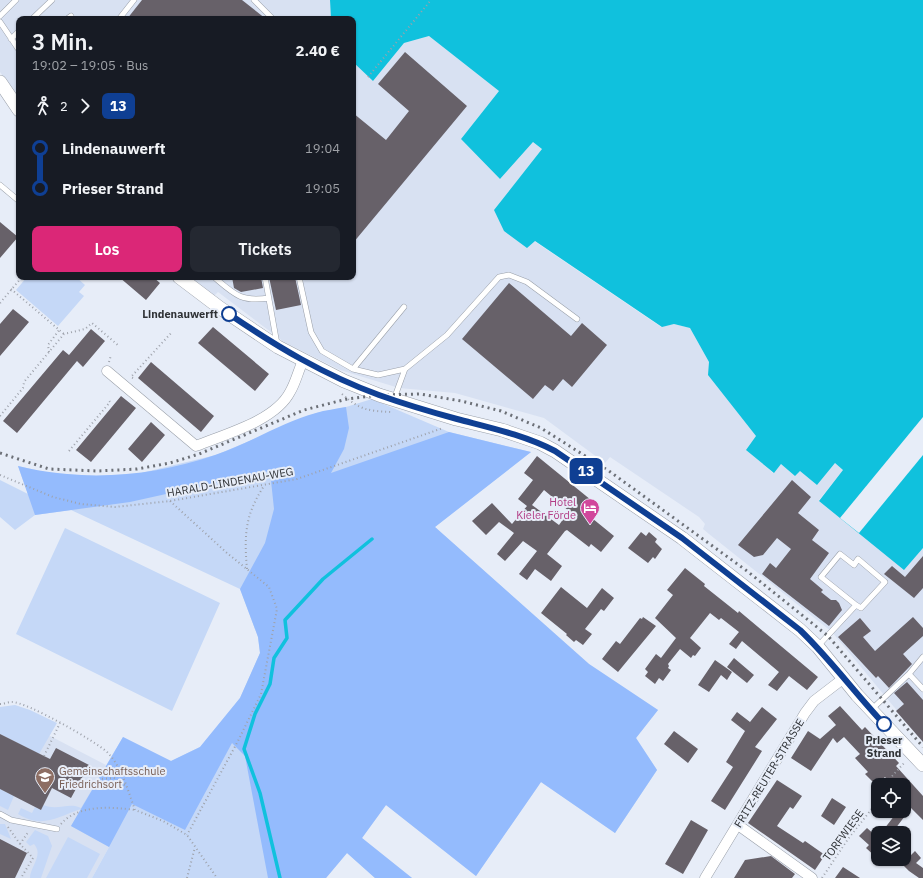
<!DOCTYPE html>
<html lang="de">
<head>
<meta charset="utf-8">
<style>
  :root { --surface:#171b24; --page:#242831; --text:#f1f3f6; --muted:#9ea1a6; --accent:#db2777 }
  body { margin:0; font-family:"IBM Plex Sans",sans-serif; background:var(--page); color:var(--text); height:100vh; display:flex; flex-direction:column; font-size:15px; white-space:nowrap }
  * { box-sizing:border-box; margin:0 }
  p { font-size:13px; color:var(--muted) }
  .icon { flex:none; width:22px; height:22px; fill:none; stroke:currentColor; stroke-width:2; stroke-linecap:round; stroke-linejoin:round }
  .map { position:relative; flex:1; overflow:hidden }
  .panel { position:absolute; left:16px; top:16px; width:340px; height:264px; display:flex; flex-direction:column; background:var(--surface); border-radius:8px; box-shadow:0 1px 3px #0004 }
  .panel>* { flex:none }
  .badge { padding:0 8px; border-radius:6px; font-size:14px; line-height:26px }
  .buttons { position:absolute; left:871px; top:778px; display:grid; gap:8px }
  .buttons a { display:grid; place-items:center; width:40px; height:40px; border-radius:8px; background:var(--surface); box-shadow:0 1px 3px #0004; font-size:20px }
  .map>.badge { position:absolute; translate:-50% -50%; box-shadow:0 0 0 2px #fff }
  .legs { display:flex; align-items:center; gap:6px; height:44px; padding:0 16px; font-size:13px }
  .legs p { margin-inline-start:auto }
  .headline { display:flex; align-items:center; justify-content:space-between; height:68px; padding:0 16px }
  h1 { font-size:22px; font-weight:600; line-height:30px }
  .cta { display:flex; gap:8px; margin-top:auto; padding:8px 16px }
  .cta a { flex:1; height:46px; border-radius:8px; background:var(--accent); color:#fff; font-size:16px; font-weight:600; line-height:46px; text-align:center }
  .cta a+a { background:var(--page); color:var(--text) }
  ul { padding:0 16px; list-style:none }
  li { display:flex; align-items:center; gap:14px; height:40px; font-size:15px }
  li i { display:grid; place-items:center; width:6px; height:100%; margin:0 5px; background:currentColor }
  li i::after { content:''; width:10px; height:10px; margin:-5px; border:3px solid; border-radius:50%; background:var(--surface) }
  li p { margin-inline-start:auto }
  li:first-child i { background:linear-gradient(#0000 50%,currentColor 0) }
  li:last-child i { background:linear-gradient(currentColor 50%,#0000 0) }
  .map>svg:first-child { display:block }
</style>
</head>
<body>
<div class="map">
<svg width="923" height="878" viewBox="0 0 923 878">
  <rect width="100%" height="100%" fill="#e7edf8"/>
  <path fill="#d8e1f2" d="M0 0H330L331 19H19V99L0 72Z
    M429 36 499 91 461 139 500 179 533 142 542 149 494 210 534 241 661 327 674 324 690 328 709 362V375L756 436 747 450 773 473 781 464 795 476 800 471 817 485 835 463 843 470 819 500 904 569 923 548V742L832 632 709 534 703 529 705 524 699 517 610 457 605 463 544 418 455 393 399 388 340 370 284 342 218 292 213 297 190 277H353V62L373 81 404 43Z
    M0 717 25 723 106 765 72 826 109 847 92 878H0Z"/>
  <path fill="#c5d8f7" d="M27 277H76L85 285 79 292 84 296 58 326 16 290Z
    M372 399 449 432 531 452 435 527 589 664 658 710 636 738 657 770 615 833 541 782 476 876 386 805 362 838 412 878H375L347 853 326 878H92L109 847 71 826 81 809C57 817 42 829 18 814L21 808 32 813 35 807 41 810 43 805C58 811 69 802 81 808L123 737 171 761 200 747 240 698 260 653 258 637 240 589 71 510 35 515 15 530 0 517V480L28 494 18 466 49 473 96 476 137 474 216 455 316 413 346 407Z
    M65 528 220 603 172 711 16 634Z
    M15 705 30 710 57 723 39 754 0 734V707Z
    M0 789 14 796 8 810 0 806Z
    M0 824H5L11 839 0 834Z
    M35 830 48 836 52 846 41 878H30C30 867 44 855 34 844L30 846 26 842Z
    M68 837 100 854 87 878H46Z"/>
  <path fill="#94bbfd" d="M346 407 349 428 344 449 331 473 449 432 531 452 435 527 589 664 658 710 636 738 657 770 615 833 541 782 476 876 386 805 362 838 412 878H375L347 853 326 878H268L245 756 232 743 185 830 132 804 109 847 71 826 123 737 171 761 200 747 240 698 260 653 258 637 240 589 265 543 274 509 270 471 130 502 35 515 18 466C84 482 151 477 215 455 249 444 282 422 316 413 325 410 336 409 346 407Z"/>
  <path fill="#10c1dd" d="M330 0H923V548L904 570 819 501 843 470 835 463 817 485 800 471 795 476 781 464 774 473 746 450 756 436 708 375 709 362 690 328 674 324 662 327 535 241 527 248 504 231 494 210 542 149 533 142 500 179 461 139 499 91 429 36 404 43 373 81 353 62V19H331Z"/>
  <path fill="#e7edf8" d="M923 417V455L859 533 840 518Z"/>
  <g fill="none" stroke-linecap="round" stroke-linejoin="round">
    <path stroke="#10c1dd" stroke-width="3.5" d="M280 878 260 793 244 749 255 714 270 684 274 658 287 638 285 620 323 579 372 539"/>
  </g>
  <path fill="#676169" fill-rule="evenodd" d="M142 0H242L266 19H127Z
    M405 52 467 106 353 243V113L386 140 409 111 378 84Z
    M0 222 18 237 0 258Z
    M119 277H153L160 283 146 300Z
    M232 277H261L263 288 241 292 234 288Z
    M269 277H295L301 305 276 310Z
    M509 283 571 336 582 323 607 345 572 387 563 379 553 391 545 385 533 399 462 339Z
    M13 309 29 322 0 356V324Z
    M213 327 269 374 255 391 198 343Z
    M91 329 105 341 83 367 77 361 17 433 3 421 63 350 69 355Z
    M151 362 214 416 201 432 138 378Z
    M121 396 136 408 91 462 76 450Z
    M151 422 165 435 142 462 128 449Z
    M537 456 591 500 582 510 614 536 601 552 591 544 589 547 567 530 565 531 547 554 562 566 551 581 535 569 527 580 519 574 537 551 523 541 505 561 497 554 514 533 499 522 486 535 472 521 492 503 512 524 527 506 518 499 533 480 524 473ZM544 490 569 511 559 525 532 505Z
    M792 480 811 497 798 513 819 530 812 540 829 553 810 579 823 590 821 592 831 600H836L839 603 842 610 829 626 762 574 770 563 776 568 791 549 777 538 763 555 754 557 738 545Z
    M641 532 646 536 649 532 657 539 655 542 662 549 655 559 653 557 648 563 628 548Z
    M923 556V588L914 598 884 574 892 566 905 577Z
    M685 568 705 584 704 586 738 613 739 611 818 677 807 690 789 676 777 691 768 685 779 672 742 641 736 649 729 644 739 632 721 618 719 620 710 613 690 638 701 648 695 656 693 655 691 658 680 649 668 664 669 666 668 668 671 670 663 681 659 678 655 684 645 676 648 672 645 669 656 654 661 658 676 638 655 618 673 595 667 590Z
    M561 587 587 608 602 588 614 598 604 611 601 609 585 629 592 634 583 645 576 640 574 642 566 635 567 634 541 613Z
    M643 617 656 626 618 672 602 659 616 641 620 644 640 618 642 619Z
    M913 617 923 628V636L903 654 912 664 889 688 878 676 876 678 838 637 860 618 871 631 863 637 875 651Z
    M734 658 754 675 747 683 727 667Z
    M715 660 732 672 727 680 721 675 709 692 698 685Z
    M907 682 923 700V742L896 711 904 704 894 693Z
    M840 706 862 730 865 727 899 763 896 766 923 796V820L911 808 892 833H881L898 811H904V785H892L885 777 876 785 865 774 868 772 855 758 860 754 844 737 837 743 833 738 811 771 791 758 808 731 820 739 836 725 828 716Z
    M762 707 777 719 755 747 762 751 725 810 711 801 733 767 726 762 745 731 731 720 737 712 750 722Z
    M674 731 698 749 688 763 664 744Z
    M0 734 50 759 56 748 89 765 71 798 52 788 41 810 0 789Z
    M777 780 802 796 793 809 790 807 777 826 803 843 805 841 825 855 815 870 748 823Z
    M832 798 846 807 834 825 821 816Z
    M691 820 708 830 683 874 665 864Z
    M867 828 877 837 878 836V859L866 848 869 845 859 836Z
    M0 839 27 853 15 878H0Z
    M904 850 910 856 915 851 921 858 916 863 923 868V878H919L909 871 897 859H904Z
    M771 856 795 874 792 878H734L745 860Z
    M843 867 860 878H835Z"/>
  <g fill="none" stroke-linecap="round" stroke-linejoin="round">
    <defs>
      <path id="service" d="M254 0 273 19
        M0 16 16 0
        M32 19 52 0
        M67 19 71 16
        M119 19 134 0
        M0 22 19 50
        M11 39 19 31
        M0 185 19 201
        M214 277C235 295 241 302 269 298
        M265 277 277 344
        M299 277 311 332 322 351 353 369 378 375 405 369 394 399
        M353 369 404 307
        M405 369 447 335 499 277 509 275 527 282 577 319
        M818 646 856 605 861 608 885 582 858 559 854 565 840 554 821 577 856 605
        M909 674 923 657
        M872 709 909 674 923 689
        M0 814 11 820 57 829"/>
      <path id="minor" d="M107 371 196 446C225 434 275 421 290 392 296 382 298 371 303 361
        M738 825 812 878
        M705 878 805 713 814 701 844 678"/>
      <path id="tertiary" d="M0 82 19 110
        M179 277 220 308 278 347 344 381 379 395 456 419 502 430 540 443 555 451 682 538 800 630 818 647 857 695 923 765"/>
    </defs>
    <use href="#service" stroke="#9aa0aa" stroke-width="6"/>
    <use href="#minor" stroke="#9aa0aa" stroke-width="11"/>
    <use href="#tertiary" stroke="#9aa0aa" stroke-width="14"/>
    <path stroke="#9ea2ab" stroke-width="2" stroke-dasharray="1 3" stroke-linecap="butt" d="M368 77 431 0
      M11 289 64 334
      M0 303 22 277
      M49 352 48 345 59 330
      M109 362 111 355
      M133 378 131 377 172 332
      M342 394C360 410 368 411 392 412
      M0 416 23 388 24 382 64 334 85 329 92 323 119 346
      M69 451 110 402 108 399
      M0 475 53 497 81 504 115 507 170 501 297 479 443 428
      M170 501 227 553 269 587 277 609 261 694 238 741 187 835
      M247 569C244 535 245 515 264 486
      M0 704C4 704 8 702 12 702 27 702 95 741 107 752 122 767 128 791 135 810L163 821 187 835 217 878
      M44 756 60 723
      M98 779 114 778 126 786
      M884 785 905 762
      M61 824C78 804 113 807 135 810
      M8 827 20 844 33 858 21 878
      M20 844 29 831
      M187 878 195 847
      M822 878 848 839 878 801"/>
    <use href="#service" stroke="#fff" stroke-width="5"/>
    <use href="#minor" stroke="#fff" stroke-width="10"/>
    <use href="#tertiary" stroke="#fff" stroke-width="13"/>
    <path stroke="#6c7077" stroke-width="3" stroke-dasharray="2 4" stroke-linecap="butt" d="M0 453 49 469 97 471 137 469 170 463 199 454 304 410 347 399 379 395 420 394 461 401 501 411 541 428 609 471 747 571 828 636 923 747"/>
  </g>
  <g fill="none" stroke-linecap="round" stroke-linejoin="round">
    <defs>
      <path id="line-1" d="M229 314C276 346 324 375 379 395 404 404 431 412 457 419 491 428 524 435 555 451L682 538 800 630C830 659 855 693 884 724"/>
    </defs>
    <use href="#line-1" stroke="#fff" stroke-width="9"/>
    <use href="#line-1" stroke="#0f3f93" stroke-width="6"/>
  </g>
  <defs>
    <symbol id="hotel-pin" viewBox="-11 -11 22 30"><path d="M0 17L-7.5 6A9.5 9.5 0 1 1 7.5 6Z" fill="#d1479c" stroke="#e7edf8"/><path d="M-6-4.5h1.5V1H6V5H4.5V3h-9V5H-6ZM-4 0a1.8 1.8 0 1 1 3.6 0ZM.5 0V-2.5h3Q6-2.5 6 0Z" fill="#fff"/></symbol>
    <symbol id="school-pin" viewBox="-11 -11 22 30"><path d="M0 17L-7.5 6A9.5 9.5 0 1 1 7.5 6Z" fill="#8d6e63" stroke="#e7edf8"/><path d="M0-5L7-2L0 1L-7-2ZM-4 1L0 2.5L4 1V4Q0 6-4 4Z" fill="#fff"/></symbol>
  </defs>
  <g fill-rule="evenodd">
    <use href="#hotel-pin" x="579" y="497" width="22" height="30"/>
    <use href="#school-pin" x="34" y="766" width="22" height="30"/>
  </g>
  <g fill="#fff" stroke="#0f3f93" stroke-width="2">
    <circle cx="229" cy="314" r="7"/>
    <circle cx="884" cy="724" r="7"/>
  </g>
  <g text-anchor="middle" stroke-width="4" stroke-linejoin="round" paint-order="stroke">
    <g font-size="11" font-weight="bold" fill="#2f3236" stroke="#e7edf8" text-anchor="end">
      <text x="218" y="318">Lindenauwerft</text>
      <text x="884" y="744" text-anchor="middle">Prieser<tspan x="884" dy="13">Strand</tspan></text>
    </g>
    <g font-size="11" fill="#2f3236" stroke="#e7edf8">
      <text transform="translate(230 482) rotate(-10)" y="4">HARALD-LINDENAU-WEG</text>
      <text transform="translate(769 773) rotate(-59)" y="4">FRITZ-REUTER-STRASSE</text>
      <text transform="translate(843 835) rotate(-54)" y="4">TORFWIESE</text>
    </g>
    <g font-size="11" fill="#b23c85" stroke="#e7edf8" text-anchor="end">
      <text x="576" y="506">Hotel<tspan x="576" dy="13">Kieler Förde</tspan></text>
    </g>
    <g font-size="11" fill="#785e54" stroke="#e7edf8" text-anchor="start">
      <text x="59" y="775">Gemeinschaftsschule<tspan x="59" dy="13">Friedrichsort</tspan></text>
    </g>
  </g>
</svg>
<div class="buttons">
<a><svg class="icon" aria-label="locate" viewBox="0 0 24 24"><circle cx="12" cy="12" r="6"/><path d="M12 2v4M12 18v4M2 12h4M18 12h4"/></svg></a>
<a><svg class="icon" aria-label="layers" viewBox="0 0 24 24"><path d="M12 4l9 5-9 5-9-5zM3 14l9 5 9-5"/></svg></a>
</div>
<b class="badge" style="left:586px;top:471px;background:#0f3f93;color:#fff">13</b>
<section class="panel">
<div class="headline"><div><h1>3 Min.</h1><p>19:02 – 19:05 · Bus</p></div><b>2.40 €</b></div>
<div class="legs"><svg class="icon" aria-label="walk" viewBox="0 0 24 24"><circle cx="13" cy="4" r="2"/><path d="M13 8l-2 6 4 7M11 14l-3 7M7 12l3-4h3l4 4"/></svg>2<svg class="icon" aria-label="forward" viewBox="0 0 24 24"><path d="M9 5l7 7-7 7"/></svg><b class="badge" style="background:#0f3f93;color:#fff">13</b></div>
<ul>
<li><i style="color:#0f3f93"></i><b>Lindenauwerft</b><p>19:04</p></li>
<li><i style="color:#0f3f93"></i><b>Prieser Strand</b><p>19:05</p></li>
</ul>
<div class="cta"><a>Los</a><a>Tickets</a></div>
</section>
</div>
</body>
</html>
